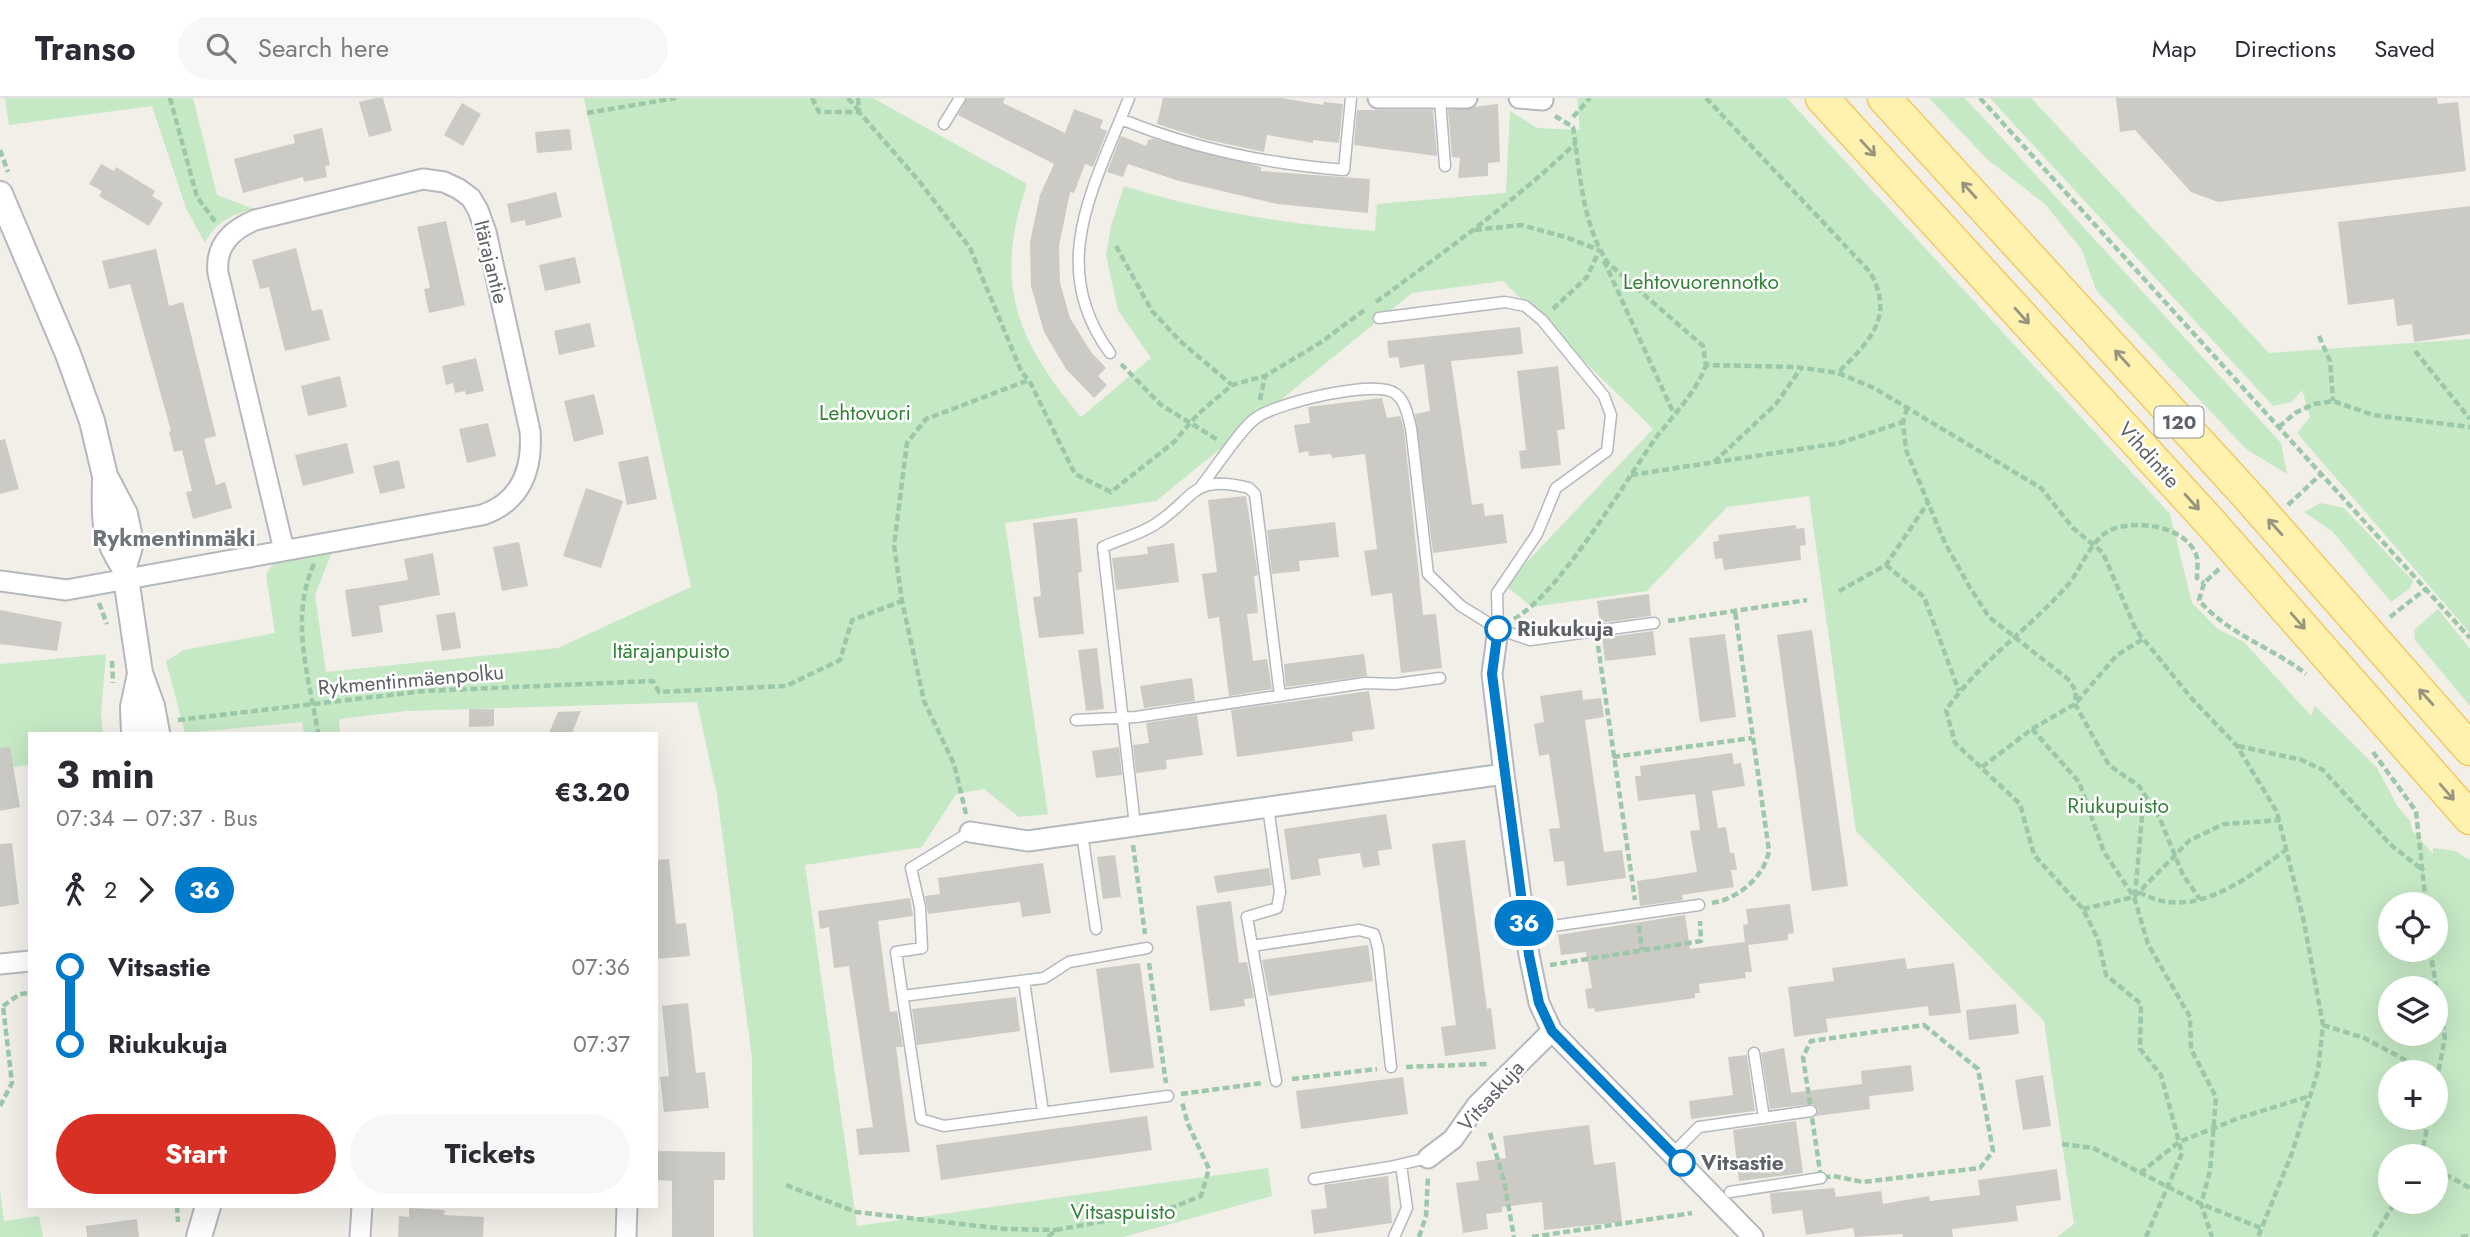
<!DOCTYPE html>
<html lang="en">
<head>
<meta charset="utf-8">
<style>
  :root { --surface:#fff; --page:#f7f7f7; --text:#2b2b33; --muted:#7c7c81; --line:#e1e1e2; --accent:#d93025 }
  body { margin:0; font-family:Jost,sans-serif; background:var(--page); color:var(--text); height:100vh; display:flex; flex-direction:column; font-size:26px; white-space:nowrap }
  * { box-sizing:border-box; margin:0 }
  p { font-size:23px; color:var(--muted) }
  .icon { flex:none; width:38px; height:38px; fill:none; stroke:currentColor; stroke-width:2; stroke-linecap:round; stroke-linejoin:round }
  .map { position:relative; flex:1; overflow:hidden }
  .sheet { position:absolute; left:28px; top:634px; width:630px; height:476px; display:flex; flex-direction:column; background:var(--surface); border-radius:0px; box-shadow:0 7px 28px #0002 }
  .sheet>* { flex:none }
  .badge { padding:0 14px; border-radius:23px; font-size:24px; line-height:46px }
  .controls { position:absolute; left:2378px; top:794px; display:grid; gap:14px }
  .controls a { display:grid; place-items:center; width:70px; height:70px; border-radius:50%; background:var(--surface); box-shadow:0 7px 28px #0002; font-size:35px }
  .map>.badge { position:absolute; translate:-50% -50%; box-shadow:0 0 0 4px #fff }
  .legs { display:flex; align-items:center; gap:10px; height:77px; padding:0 28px; font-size:23px }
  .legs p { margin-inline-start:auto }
  .summary { display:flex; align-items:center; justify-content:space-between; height:119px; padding:0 28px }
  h1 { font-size:38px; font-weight:700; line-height:52px }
  .action { display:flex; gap:14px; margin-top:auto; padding:14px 28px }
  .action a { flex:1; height:80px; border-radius:42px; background:var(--accent); color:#fff; font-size:28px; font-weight:700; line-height:80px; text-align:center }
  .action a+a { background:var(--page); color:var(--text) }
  ul { padding:0 28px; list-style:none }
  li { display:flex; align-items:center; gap:24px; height:77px; font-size:26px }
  li i { display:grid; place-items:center; width:10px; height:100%; margin:0 9px; background:currentColor }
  li i::after { content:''; width:18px; height:18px; margin:-9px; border:5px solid; border-radius:50%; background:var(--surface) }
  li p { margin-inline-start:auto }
  li:first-child i { background:linear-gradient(#0000 50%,currentColor 0) }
  li:last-child i { background:linear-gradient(currentColor 50%,#0000 0) }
  header { display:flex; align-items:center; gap:42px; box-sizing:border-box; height:98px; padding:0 35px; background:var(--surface); border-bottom:2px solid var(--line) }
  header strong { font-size:33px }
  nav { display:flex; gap:38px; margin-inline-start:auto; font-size:24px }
  .search { width:490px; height:63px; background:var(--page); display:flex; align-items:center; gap:18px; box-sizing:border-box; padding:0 24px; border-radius:38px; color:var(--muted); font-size:26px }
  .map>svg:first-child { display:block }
</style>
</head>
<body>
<header>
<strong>Transo</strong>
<div class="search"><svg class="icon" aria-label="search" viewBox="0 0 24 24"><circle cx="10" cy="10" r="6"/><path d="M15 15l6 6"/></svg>Search here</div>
<nav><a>Map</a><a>Directions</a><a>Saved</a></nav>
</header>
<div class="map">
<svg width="2470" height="1139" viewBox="0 0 2470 1139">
  <rect width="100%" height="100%" fill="#f1efe8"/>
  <path fill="#c5e8c5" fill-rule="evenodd" d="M5 0H193L217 97 254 111C231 117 216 123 205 145L186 110 152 8 9 27Z
    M584 0H873L1027 86C993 185 1016 242 1081 319L1151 260 1118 212 1106 157 1111 128 1124 88C1205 114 1290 126 1375 133L1377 106 1506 95 1510 13 1537 30 1580 32 1577 0H1787L2170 416 2192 505 2218 531 2244 544 2311 618 2315 608 2377 670 2398 709 2410 723 2412 732 2433 756V750L2455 753 2470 762V1139H2057L2074 1126 2044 923 1856 733 1809 398 1727 409 1647 493 1532 509 1505 487 1653 331 1503 183 1412 195 1156 403 1005 425 1048 716 1019 719 984 691 956 696 922 749 805 767 857 1128 1268 1070 1272 1098 1123 1139H753L752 960 717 697 697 604 407 613 339 621 340 635H304L302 624 185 635 166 563 184 552 275 535 266 476 275 463 332 454 315 497 326 574 558 550 691 489ZM2390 807H2436V852H2390ZM2390 891H2436V936H2390ZM2390 975H2436V1020H2390ZM2390 1059H2436V1104H2390Z
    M1929 0H1964L1979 15 2281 345 2287 376 2246 351 2096 192 2082 152 2045 106 1987 61Z
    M1990 0H2031L2269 255 2470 241V535L2297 335 2310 319 2302 292 2292 304 2273 308Z
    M2321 405 2344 410 2413 483 2410 490 2391 504 2332 433 2304 414Z
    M2438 511 2470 551V608L2415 542 2414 532Z
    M106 556 101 615 103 635H30V667L0 671V566Z
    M0 1091 4 1123 39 1118 43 1139H0Z"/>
  <path fill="#cccac5" d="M376 0H383L392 33 369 39 359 4Z
    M967 0H1005L1003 5 1065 35 1074 11 1103 22 1100 30 1107 33 1093 69 1085 66 1074 95 1070 94 1059 148 1060 185 1070 220 1091 254 1106 270 1098 278 1107 287 1094 300 1066 271 1044 234 1031 188 1030 144 1040 97 1054 66 958 17Z
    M1163 0H1282L1323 7 1324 4 1343 6 1339 45 1313 42V45L1267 37 1264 54 1204 41 1157 26Z
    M2116 0H2437L2438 6 2458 4 2466 73 2218 104 2191 94 2135 32 2120 34Z
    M462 5 481 16 463 48 444 37Z
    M1498 6 1500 64 1488 65V78L1458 80 1460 60 1452 59 1448 12Z
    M1357 12H1433L1437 58 1354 47Z
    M322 30 330 67 325 68 327 79 304 84 303 79 243 95 234 61 295 45 293 37Z
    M570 31 572 52 537 55 535 34Z
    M1121 38 1146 48 1148 42 1153 41 1261 69V73L1370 81 1368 115 1277 106 1179 83 1128 66 1123 79 1107 74Z
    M101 66 114 73 116 69 155 93 152 98 163 105 149 128 99 98 102 93 89 86Z
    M556 94 562 119 526 128 525 122 511 125 507 106Z
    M2470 108V236L2414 244 2412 226 2397 228 2394 201 2348 207 2338 124Z
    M446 123 465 207 429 215 424 191 430 190 417 129Z
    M296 150 312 213 322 211 330 242 285 253 269 189 260 191 252 162Z
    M156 151 169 208 183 204 216 338 204 341 216 387 225 384 232 410 193 421 186 394 192 393 182 352 174 354 169 334 171 333 130 186 109 191 102 163Z
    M575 159 581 185 545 193 539 167Z
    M590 225 595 249 559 257 554 233Z
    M1520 229 1523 256 1451 263 1472 407 1483 405 1485 418 1503 416 1507 445 1433 455 1415 316 1430 313 1424 266 1400 270 1398 259 1389 260 1387 243Z
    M476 260 484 293 466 297 465 293 455 295 453 285 446 287 442 268Z
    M1558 268 1565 331 1557 332 1561 367 1521 371 1519 353 1526 352 1517 273Z
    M340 278 347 309 308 318 301 288Z
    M594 296 604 336 574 344 564 303Z
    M1382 300 1387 320 1400 318 1404 331 1423 517 1436 516 1442 570 1401 575 1392 495 1371 498 1364 453 1377 451 1365 356 1332 360 1331 356 1309 358 1308 353 1299 355 1294 327 1310 325 1308 309Z
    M488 325 496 358 467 365 459 331Z
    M5 341 19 391 0 396V342Z
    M347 345 354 375 303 388 295 357Z
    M648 358 657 401 627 407 618 364Z
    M399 362 405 390 380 396 373 368Z
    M586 390 623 403 601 470 563 458Z
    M1246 398 1258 477 1254 478 1258 515 1247 516 1253 563 1267 561 1272 591 1229 598 1219 519 1208 521 1202 476 1217 474 1208 402Z
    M1077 420 1082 474 1078 475 1084 536 1039 540 1033 499 1041 498 1033 425Z
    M1335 424 1339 459 1299 463 1300 473 1272 476 1267 432Z
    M1796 427V431L1804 430 1806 447 1800 448 1801 462 1724 472 1722 460 1715 461 1713 444 1719 443 1718 437Z
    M519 444 528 488 502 493 493 449Z
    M1174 445 1179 484 1116 492 1112 460 1148 456 1147 449Z
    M433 455 440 497 379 508 383 534 352 539 345 492 408 482 404 461Z
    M1649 496 1651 518 1600 525 1597 503Z
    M0 512 62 524 57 553 0 546Z
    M455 514 461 550 442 553 436 517Z
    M1812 532 1848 788 1812 793 1777 537Z
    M1653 533 1656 557 1605 563 1602 540Z
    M1725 536 1736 619 1700 624 1689 540Z
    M1097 550 1104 611 1086 613 1078 552Z
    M1364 556 1367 578 1286 589 1284 566Z
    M1192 580 1195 603 1144 610 1140 588Z
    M1582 592 1583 602 1601 600 1604 619 1585 622 1604 754 1622 752 1626 780 1567 788 1564 763 1554 764 1549 731 1560 730 1549 656 1539 658 1534 626 1544 624 1540 598Z
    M1369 593 1375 631 1352 634 1353 643 1237 659 1231 612Z
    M469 611H494V628L469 629Z
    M581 613 572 635H549L558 614Z
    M1197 617 1203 657 1166 662 1167 671 1136 675 1133 647 1149 645 1146 625Z
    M10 649 20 709 0 713V650Z
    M1119 649 1122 677 1096 680 1092 653Z
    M1732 655 1734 666 1741 665 1745 688 1712 693 1718 730 1726 729 1730 755H1734L1737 772H1731L1734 789 1682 797 1683 802 1640 808 1637 783 1697 774 1690 733 1700 732 1695 696 1638 703 1635 678H1641L1640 668Z
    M1386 716 1392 751 1378 753 1380 767 1363 770 1360 755 1318 761 1321 777 1291 782 1284 731Z
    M1465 742 1487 911 1491 910 1496 951 1445 958 1441 929 1456 927 1432 746Z
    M12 745 19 806 0 809V746Z
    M1115 757 1121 799 1103 801 1097 759Z
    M669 761 676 826 686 825 690 858 656 861V762Z
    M1043 765 1051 815 1022 819 1020 804 928 816 925 798 940 796 938 780Z
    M1269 770 1272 787 1217 795 1214 778Z
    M910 800 913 818 878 823 890 914 897 913 903 949H896L910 1054 859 1057 856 1031 873 1029 849 868 834 870 829 829 820 831 818 813Z
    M1231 803 1239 865 1247 864 1254 900 1244 901 1245 908 1210 913 1196 808Z
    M1790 806 1794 835 1788 836V842L1748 847 1752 874H1745L1746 880 1699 886 1700 895H1695V900L1595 914 1594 910 1588 911 1585 891 1592 890 1586 854 1561 857 1558 837 1685 817 1690 851 1745 844 1743 827 1748 826 1746 811Z
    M1368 847 1373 883 1269 898 1262 862Z
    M1905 860 1907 871 1954 865 1961 915 1929 918 1928 908 1826 921 1828 934 1794 939 1788 889 1834 883 1832 870Z
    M1140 865 1154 970 1110 975 1096 871Z
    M1016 899 1020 933 917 947 912 911Z
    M688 905 696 975 705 974 709 1010 664 1014 660 979 669 978 662 908Z
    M2016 906 2019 936 1969 942 1966 912Z
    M1784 950 1791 995 1862 986 1861 973 1911 967 1914 993 1869 998 1870 1011 1816 1018 1818 1011 1813 1006 1770 1011 1761 955Z
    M1747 957 1755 1013 1691 1021 1689 1003 1733 997 1728 959Z
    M2043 977 2051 1028 2023 1032 2015 982Z
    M1403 979 1408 1016 1301 1031 1296 993Z
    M1147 1018 1152 1052 941 1082 936 1047Z
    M1796 1023 1803 1075 1739 1083 1733 1032Z
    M1589 1027 1594 1067 1615 1064 1622 1124 1544 1132 1542 1104 1502 1109V1114L1486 1116 1488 1131 1463 1135 1456 1085 1479 1082 1476 1064 1506 1060 1503 1038Z
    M658 1053 725 1054V1082H714V1139H672V1083L657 1082Z
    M2057 1071 2061 1102 2016 1108 2018 1123 1952 1131 1953 1139H1903L1902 1136 1855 1139 1853 1130 1806 1137 1802 1112 1772 1116 1770 1095 1834 1090 1836 1099 1881 1093 1883 1106 1929 1098 1930 1103 1980 1097 1978 1082Z
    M1388 1078 1392 1125 1314 1136 1311 1112 1327 1110 1324 1087Z
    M409 1110 445 1112 444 1117 484 1119 483 1139H398L399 1118 409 1119Z
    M137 1121 139 1139H87L86 1128Z"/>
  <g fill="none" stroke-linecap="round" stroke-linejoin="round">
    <defs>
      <path id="service" d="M1440 1 1445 68
        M1121 21C1191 50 1269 66 1344 72L1351 0
        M944 26 960 0
        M1379 220 1505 204 1525 208 1542 222 1604 298 1611 317 1607 353 1556 390 1537 436 1497 495 1498 531
        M1110 255C1046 168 1094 89 1129 0
        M1202 387C1215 371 1241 330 1256 320 1276 305 1378 280 1396 296 1406 304 1408 319 1411 330L1428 476 1461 508 1498 531 1530 542 1654 525
        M1076 622 1136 619 1365 585 1395 586 1440 580
        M1268 709 1280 794 1277 810 1247 819 1276 983
        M1135 727 1103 449C1120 441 1138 437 1154 427 1195 401 1191 375 1249 390L1255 396 1280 598
        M970 734 911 770 920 809 922 850 896 854 921 1021 944 1028 1168 998
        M1082 735 1096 831
        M1525 832 1699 807
        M1252 848 1359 832 1374 836 1378 850 1391 969
        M1024 883 1043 1014
        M903 898 1044 880 1069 864 1147 850
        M1754 955 1764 1020
        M1673 1055 1699 1029 1811 1013
        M1314 1081 1390 1069 1428 1060
        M1730 1094 1821 1080
        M1394 1139 1407 1110 1401 1067"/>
      <path id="minor" d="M1378 0H1467
        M1519 0 1543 2
        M0 483 66 492 482 417C521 404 533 372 530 333L486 134 478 112 471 100 459 91 444 84 423 81 255 122C231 132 215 148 218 175L284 452
        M1498 531 1492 576 1504 676 1529 857 1539 905 1552 933 1753 1139
        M970 734 1028 743 1504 676
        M0 866 30 863
        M1428 1060 1453 1041 1477 1007 1552 933
        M360 1139 362 1108
        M626 1139 627 1108"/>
      <path id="tertiary" d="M0 96 68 256 92 323 105 378 125 416 131 445 124 469 126 480 140 575 152 608 157 635
        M105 383C104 419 103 438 124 469
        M134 635 133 609 140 576
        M199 1139 208 1108"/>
      <path id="primary" d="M1822 0 2211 425 2470 720
        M1884 0 2246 396 2470 651"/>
    </defs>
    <use href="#service" stroke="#b5b8bc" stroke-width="13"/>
    <use href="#minor" stroke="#b5b8bc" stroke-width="23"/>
    <use href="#tertiary" stroke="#b5b8bc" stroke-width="28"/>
    <use href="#primary" stroke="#f2c960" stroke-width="35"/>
    <path stroke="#9cc7a9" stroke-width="4.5" stroke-dasharray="7 3.5" stroke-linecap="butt" d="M170 0 197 99 217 126
      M812 0 819 14H859L919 83 970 150 1022 275 1029 282 1075 376 1111 394 1174 344 1198 316 1232 287 1265 278
      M848 0 859 13
      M858 0 859 13
      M1706 0 1870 174C1896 220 1868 244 1838 275
      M1980 0 2470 540
      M587 15 676 0
      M1555 18 1573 29C1580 74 1582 126 1608 165L1703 248 1706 267 1796 269 1838 275 1874 290 2041 390 2073 430 2103 455 2136 532 2193 602 2237 648 2277 714 2304 824 2323 927 2318 973 2292 1055 2258 1139
      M1573 19 1590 0
      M0 52 8 74
      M1475 132 1521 127 1565 139 1599 152
      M1116 148 1152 213 1180 243 1232 287
      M1604 163 1674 316
      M1376 204C1444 154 1514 104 1576 45
      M1553 211 1587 179 1599 153
      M2319 238 2330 263 2333 303
      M2415 253 2470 321
      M1121 266 1161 307 1218 342
      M1260 302 1265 278 1320 245 1366 211
      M1907 310 1903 324 1906 352 1945 445 1969 488 1989 519 2068 581 2076 593 2075 606 2109 667 2139 688 2160 721 2183 777 2200 801
      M2279 329 2295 315 2314 306 2333 303 2373 317 2470 329
      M1714 364 1776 306 1801 270
      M1631 377 1840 345 1903 324
      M2288 407 2321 376
      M314 466C289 521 309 578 318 635
      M1886 467 1924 499 1959 593
      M2219 471 2204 485 2199 502C2227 536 2272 549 2306 576
      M1839 493 1886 467 1929 403
      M99 505 107 526
      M2390 519 2427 490
      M1514 521C1560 495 1622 388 1655 341 1673 317 1696 295 1706 267
      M1668 523 1807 502
      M1598 548 1635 802
      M112 563 113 585
      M178 622 424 593 653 583 659 594 786 588 840 562 852 522 902 503
      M2032 631 2079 684 2104 754 2134 799 2148 846 2190 919 2191 951 2216 999 2210 1073 2201 1106 2212 1139
      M2238 648 2302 662 2323 672 2391 747 2424 773
      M2373 654 2416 713 2426 807
      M1613 659 1752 640
      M1982 669 2032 631 2075 606 2117 557 2143 541
      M966 716 954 666 924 603 902 503 894 447 907 345 926 321 1029 282
      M1133 747 1145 836
      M2139 794C2192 825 2246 781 2287 751
      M2135 798 2144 696
      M1712 805C1738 801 1764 779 1769 753L1735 513
      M2083 811 2134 799 2190 742 2224 726 2280 722
      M1639 828 1642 852
      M2430 852 2445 940 2436 986
      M1149 865 1166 985
      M1550 867 1701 843 1700 823
      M3 908 20 896 30 895
      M1924 927 1978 971 1993 1053 1980 1070 1863 1084 1833 1078 1821 1080 1803 959 1811 943Z
      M2323 927 2364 940 2430 975
      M1406 969 1489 966
      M1292 981 1377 971
      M1181 996 1262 985
      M0 1008 12 985 3 908
      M1490 1035 1504 1083 1514 1139
      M2062 1046 2093 1050 2201 1106 2261 1130
      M2421 1059 2429 1020
      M2436 1071 2470 1090
      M2140 1075 2179 1044 2239 1020 2310 998
      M786 1087 856 1114 1005 1131 1056 1132
      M177 1108 178 1124
      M1048 1139 1056 1132 1166 1112 1201 1098 1209 1071 1188 1026 1182 1004
      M1419 1139 1426 1118 1428 1078
      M1532 1139 1692 1115
      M2146 1139 2182 1055 2161 977 2140 951 2141 906 2106 877 2098 841 2083 811 2034 757 2020 706 1955 645 1946 612C1981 562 2027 533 2066 489 2081 473 2090 440 2113 431 2138 422 2182 428 2195 454 2199 461 2197 472 2197 480L2204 485
      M2374 1139 2395 1104
      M2461 1139 2470 1138"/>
    <use href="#service" stroke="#fff" stroke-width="10"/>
    <use href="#minor" stroke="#fff" stroke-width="19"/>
    <use href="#tertiary" stroke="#fff" stroke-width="24"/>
    <use href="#primary" stroke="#fff2af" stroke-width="32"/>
  </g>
  <defs><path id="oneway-shaft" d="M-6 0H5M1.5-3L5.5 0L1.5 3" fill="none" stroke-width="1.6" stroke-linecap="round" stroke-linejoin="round" transform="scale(1.75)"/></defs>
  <g stroke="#979581">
    <use href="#oneway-shaft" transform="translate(1868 50) rotate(47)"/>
    <use href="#oneway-shaft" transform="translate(1969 92) rotate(-132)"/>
    <use href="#oneway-shaft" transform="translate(2022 218) rotate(48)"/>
    <use href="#oneway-shaft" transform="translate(2122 260) rotate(-132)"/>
    <use href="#oneway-shaft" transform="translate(2192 404) rotate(48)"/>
    <use href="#oneway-shaft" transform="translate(2275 429) rotate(-132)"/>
    <use href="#oneway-shaft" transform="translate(2298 523) rotate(49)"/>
    <use href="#oneway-shaft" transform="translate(2426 599) rotate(-132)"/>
    <use href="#oneway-shaft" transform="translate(2447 694) rotate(49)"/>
  </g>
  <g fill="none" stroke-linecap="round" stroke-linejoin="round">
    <defs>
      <path id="line-1" d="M1498 531 1492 576 1529 857 1539 905 1552 933 1682 1065"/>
    </defs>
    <use href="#line-1" stroke="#fff" stroke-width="16"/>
    <use href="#line-1" stroke="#007ac9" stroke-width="10"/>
  </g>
  <g fill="#fff" stroke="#007ac9" stroke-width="3.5">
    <circle cx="1498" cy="531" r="12"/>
    <circle cx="1682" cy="1065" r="12"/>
  </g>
  <g text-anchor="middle" stroke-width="5" stroke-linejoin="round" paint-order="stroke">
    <rect fill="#fff" stroke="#8f9295" stroke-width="2" x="2154.5" y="308.5" width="49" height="31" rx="5"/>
    <g font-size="19" font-weight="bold" fill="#5f6368">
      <text x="2179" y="331">120</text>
    </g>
    <g font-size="21" fill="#5f6368" stroke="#fff">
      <text transform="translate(491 164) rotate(76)" y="7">Itärajantie</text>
      <text transform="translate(2149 357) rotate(48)" y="7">Vihdintie</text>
      <text transform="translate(411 582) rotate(-5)" y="7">Rykmentinmäenpolku</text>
      <text transform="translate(1491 998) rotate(-48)" y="7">Vitsaskuja</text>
    </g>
    <g font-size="21" fill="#348238" stroke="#fff">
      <text x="1701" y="191">Lehtovuorennotko</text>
      <text x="865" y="322">Lehtovuori</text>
      <text x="671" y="560">Itärajanpuisto</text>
      <text x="2118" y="715">Riukupuisto</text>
      <text x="1123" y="1121">Vitsaspuisto</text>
    </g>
    <g font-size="21" font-weight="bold" fill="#5f6368" stroke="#fff" text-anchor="start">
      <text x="1517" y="538">Riukukuja</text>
      <text x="1701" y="1072">Vitsastie</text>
    </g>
    <g font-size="23" font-weight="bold" fill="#70757a" stroke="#fff">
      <text x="174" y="448">Rykmentinmäki</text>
    </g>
  </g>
</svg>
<div class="controls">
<a><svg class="icon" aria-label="locate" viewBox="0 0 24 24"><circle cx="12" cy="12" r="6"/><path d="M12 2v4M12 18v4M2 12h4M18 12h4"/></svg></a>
<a><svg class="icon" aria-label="layers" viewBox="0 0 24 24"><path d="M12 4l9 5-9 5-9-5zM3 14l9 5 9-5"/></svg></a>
<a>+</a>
<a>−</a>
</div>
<b class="badge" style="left:1524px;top:825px;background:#007ac9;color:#fff">36</b>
<section class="sheet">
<div class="summary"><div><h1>3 min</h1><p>07:34 – 07:37 · Bus</p></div><b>€3.20</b></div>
<div class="legs"><svg class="icon" aria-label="walk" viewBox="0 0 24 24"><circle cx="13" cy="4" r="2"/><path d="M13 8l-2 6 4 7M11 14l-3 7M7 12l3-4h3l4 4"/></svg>2<svg class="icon" aria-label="forward" viewBox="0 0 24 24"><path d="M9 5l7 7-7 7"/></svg><b class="badge" style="background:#007ac9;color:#fff">36</b></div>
<ul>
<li><i style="color:#007ac9"></i><b>Vitsastie</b><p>07:36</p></li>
<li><i style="color:#007ac9"></i><b>Riukukuja</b><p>07:37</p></li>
</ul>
<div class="action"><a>Start</a><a>Tickets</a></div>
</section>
</div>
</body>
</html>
